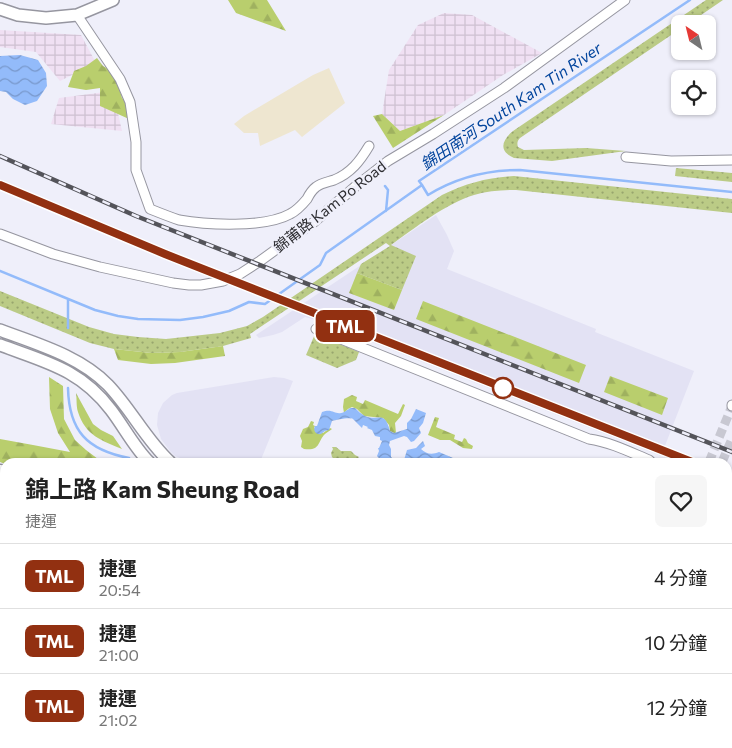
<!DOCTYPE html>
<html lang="zh-TW">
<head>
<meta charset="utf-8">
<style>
  :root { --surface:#fff; --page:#f6f6f6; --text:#222; --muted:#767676; --line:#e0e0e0 }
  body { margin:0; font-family:Commissioner,"Noto Sans TC",sans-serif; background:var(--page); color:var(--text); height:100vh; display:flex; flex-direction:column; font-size:19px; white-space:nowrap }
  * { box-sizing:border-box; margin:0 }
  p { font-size:16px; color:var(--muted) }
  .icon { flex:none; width:28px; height:28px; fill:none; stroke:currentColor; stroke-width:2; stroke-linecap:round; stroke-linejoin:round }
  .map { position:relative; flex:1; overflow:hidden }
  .details { position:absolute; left:0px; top:458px; width:732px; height:291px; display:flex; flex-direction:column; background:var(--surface); border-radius:15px 15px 0 0; box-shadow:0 1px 4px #0004 }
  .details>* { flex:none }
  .badge { padding:0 10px; border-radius:8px; font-size:18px; line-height:32px }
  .needle { width:32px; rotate:325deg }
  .controls { position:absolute; left:671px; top:15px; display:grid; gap:10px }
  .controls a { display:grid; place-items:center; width:45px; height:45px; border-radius:8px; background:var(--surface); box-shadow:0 1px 4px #0004; font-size:25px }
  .map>.badge { position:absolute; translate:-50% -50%; box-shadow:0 0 0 2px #fff }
  .round { display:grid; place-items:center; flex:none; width:52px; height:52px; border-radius:8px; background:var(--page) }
  .head { display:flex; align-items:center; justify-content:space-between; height:85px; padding:0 25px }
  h1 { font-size:24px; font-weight:700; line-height:38px }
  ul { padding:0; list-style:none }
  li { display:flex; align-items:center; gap:15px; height:65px; padding:0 25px; border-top:1px solid var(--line) }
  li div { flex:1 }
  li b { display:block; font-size:19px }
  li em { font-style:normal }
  li .badge { min-width:55px; font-weight:700; text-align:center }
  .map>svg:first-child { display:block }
</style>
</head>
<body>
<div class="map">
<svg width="732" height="748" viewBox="0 0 732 748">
  <defs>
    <pattern id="industrial-grid" width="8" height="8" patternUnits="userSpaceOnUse" patternTransform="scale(1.25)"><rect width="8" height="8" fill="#f0e0f3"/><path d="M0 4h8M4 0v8" fill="none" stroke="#cec0d1"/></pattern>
    <pattern id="green-dots" width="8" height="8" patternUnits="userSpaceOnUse" patternTransform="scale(1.25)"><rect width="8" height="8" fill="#bbcb86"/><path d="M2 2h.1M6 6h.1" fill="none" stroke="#98a56e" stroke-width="1.8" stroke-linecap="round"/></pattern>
    <pattern id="forest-firs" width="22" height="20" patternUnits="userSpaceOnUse" patternTransform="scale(1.25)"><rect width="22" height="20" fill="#b9ce6d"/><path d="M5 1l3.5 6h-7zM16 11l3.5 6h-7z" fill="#9fb15f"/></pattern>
    <pattern id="cemetery-stones" width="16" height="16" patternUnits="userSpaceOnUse" patternTransform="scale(1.25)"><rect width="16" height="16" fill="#bbcb86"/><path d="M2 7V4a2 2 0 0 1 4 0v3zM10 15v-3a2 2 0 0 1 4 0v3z" fill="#98a56e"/></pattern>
    <pattern id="water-waves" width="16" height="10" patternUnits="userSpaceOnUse" patternTransform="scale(1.25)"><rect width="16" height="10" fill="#93bbfa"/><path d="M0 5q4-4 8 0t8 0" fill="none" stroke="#7898cb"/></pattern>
  </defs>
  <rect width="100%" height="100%" fill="#efeffa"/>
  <path fill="#eee6d0" d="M329 68 345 103 302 137 295 130 260 146 258 133H244L234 124 244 116 313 75Z"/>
  <path fill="url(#industrial-grid)" d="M444 13 472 15 542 53 503 75 444 115 400 131 382 114 389 70 418 25Z
    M0 30 81 35 96 63 60 81 36 52 0 47Z
    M113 91 122 131 51 124 59 98Z"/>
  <path fill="#e3e2f4" d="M436 215 447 235 454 251 447 269 596 329 595 332 694 371 661 456 316 320 305 317 282 332 273 335 259 338 256 335Z
    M274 377 284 378 293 381 260 462H190L175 456 170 451 161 439 157 425 158 413 163 403 172 395 177 393Z"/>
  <path fill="url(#green-dots)" d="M706 0H723L688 24H680V29L520 138C517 141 517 144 518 147L524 150 586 148 626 151 552 161 514 158C498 151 502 140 513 131Z
    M676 168 732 173V182L675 176Z
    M514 176 732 199V213L516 190C502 190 487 191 474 195 445 204 415 228 391 245L416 256 402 290 357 273 361 264 390 246 386 243 250 334 251 338 223 346 180 352 151 353 114 349 90 343 0 306V291L89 327 114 334 138 337 166 339 220 333 247 326 263 317 442 195C467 183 486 178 514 176Z
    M315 334 359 352 356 360 337 368 306 355Z
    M332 447H336L341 451H351L355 455 359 457 358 458 359 462H349L348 461 337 462 332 457 331 453 333 449Z"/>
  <path fill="url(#forest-firs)" d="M228 0H267L286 31 236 13Z
    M97 58 103 66 110 70 119 87 122 98 135 108 129 119 100 106V88L86 90 68 87 74 71 86 66Z
    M382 114 400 131 444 115 393 148 373 116Z
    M357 273 402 290 394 310 349 293Z
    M423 301 586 365 579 383 416 319Z
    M223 346 225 356 175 363 151 364 118 360 114 349 151 353 180 352Z
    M610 376 668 398 662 415 604 392Z
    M49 377 63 386 64 419 75 440 86 450 98 459 115 462H5V464L0 462V439L33 445 70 452 58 433 50 409Z
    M76 393 93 424 101 430 113 436 122 449C102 441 85 435 78 412 76 406 77 399 76 393Z
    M352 395 357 397 356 401 363 404 365 400 398 414 403 404 405 405 401 416 395 423 396 433H394L390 431 389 425 383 418 364 416 357 409 352 407 348 409 344 413 343 407 344 399Z
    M435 417 439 418 436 427 455 435 454 439 462 442 464 438 466 439 468 443 473 446 472 449 463 448 450 440H440L428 435Z
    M311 421 314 422 313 425 315 426 314 428 323 433 330 428 332 429C330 431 327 432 325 434 317 442 321 451 304 449L301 447 302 441 300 436 303 429 308 427Z
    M529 744H594L601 748H535Z"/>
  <path fill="url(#cemetery-stones)" d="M0 568 5 569V720H0Z
    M29 744H92L91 748H31Z"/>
  <path fill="url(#water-waves)" d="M20 55 38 60 46 73 47 86 37 101 25 105 13 99 6 92 0 91V56Z
    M350 408H355C358 411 361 414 365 416 379 422 384 409 390 431L394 433 407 429V423L411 419 416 409 426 413 423 423 419 428 421 433 414 441 411 442 407 437 404 436 390 441 389 445 391 449V457L397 462H389C385 457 379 460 377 456L379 451 378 448H379L382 441 380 440V437L375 436 372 430 367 428 368 427 363 425 362 428 353 419C349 417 336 420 332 421L329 430 325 431 321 434C315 435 313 430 315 426H317L322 412C336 407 335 420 350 408Z
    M423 441 425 446 421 449C426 454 432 455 439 452L453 458 464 459V462H474H401L404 460 407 450 416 448Z"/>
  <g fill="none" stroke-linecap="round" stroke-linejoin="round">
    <path stroke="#93bbfa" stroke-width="2.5" d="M422 185 428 195C457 177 486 170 520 170L732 192
      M385 186 388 190 386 211
      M0 271 95 310 118 316 138 319 180 320 203 317 229 311 249 302 265 304 320 265 326 253 422 185 419 181 690 0
      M68 299V328
      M68 388C69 431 87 450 129 458"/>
    <path stroke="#c8c8d2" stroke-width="9" stroke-dasharray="9 4.5" stroke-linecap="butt" d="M709 462 732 406
      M722 462 732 439"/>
    <defs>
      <path id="minor" d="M77 15 120 79 130 102 136 142V170L150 209C160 213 170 217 179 220 207 225 265 228 290 214 296 211 302 205 307 199 309 195 312 190 316 187 321 183 328 182 334 180 351 173 360 161 369 146
        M626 157 671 161 732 160
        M0 234 53 254 100 267 173 283 189 285H201L223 281 240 274 260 261 314 222 356 186 388 161 433 134 504 88 625 0
        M316 329 589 439C610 442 630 452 649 460L651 462
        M732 406V405"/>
      <path id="major" d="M0 9 18 15 46 18 77 15 113 0
        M0 330C37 344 80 356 108 385 131 409 146 440 170 462
        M0 345C45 362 80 369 111 410 124 427 134 447 149 462
        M728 567H732"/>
      <path id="highway" d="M0 471 5 472
        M0 484 5 485
        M0 512 5 513
        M626 744 633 748
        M678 744 685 748"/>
    </defs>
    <use href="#minor" stroke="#9696a0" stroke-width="11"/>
    <use href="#major" stroke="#9696a0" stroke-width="14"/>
    <use href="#highway" stroke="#9696a0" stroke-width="15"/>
    <use href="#minor" stroke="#fff" stroke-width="9"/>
    <use href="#major" stroke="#fff" stroke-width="11"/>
    <use href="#highway" stroke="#fff" stroke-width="12"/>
    <defs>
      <path id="rail" d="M0 156 136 216 732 452
        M0 185 165 254 692 462
        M728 476 732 478"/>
    </defs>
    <use href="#rail" stroke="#54545a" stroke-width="4.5"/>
    <use href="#rail" stroke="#efeffa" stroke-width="2.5" stroke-dasharray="8" stroke-linecap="butt"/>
  </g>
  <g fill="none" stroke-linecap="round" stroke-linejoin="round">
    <defs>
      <path id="line" d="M0 185 165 254 692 462"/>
    </defs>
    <use href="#line" stroke="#fff" stroke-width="11"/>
    <use href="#line" stroke="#923011" stroke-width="8"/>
  </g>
  <circle fill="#fff" stroke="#923011" stroke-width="2.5" cx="503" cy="388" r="10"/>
  <g text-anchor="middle" stroke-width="5" stroke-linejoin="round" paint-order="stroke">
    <g font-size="15" fill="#2d2d31" stroke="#efeffa">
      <text transform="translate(330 207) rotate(-38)" y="5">錦莆路 Kam Po Road</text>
    </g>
    <g font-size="16" font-style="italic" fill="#03459d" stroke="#efeffa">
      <text transform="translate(511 106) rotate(-34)" y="6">錦田南河 South Kam Tin River</text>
    </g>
  </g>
</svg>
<div class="controls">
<a><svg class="needle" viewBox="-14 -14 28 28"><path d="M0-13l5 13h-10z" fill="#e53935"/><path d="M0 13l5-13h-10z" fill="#767676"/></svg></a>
<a><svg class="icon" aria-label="locate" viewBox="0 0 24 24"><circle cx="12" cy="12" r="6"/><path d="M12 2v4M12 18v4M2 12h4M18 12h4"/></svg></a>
</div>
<b class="badge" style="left:345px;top:326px;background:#923011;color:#fff">TML</b>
<section class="details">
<div class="head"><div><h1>錦上路 Kam Sheung Road</h1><p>捷運</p></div><a class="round"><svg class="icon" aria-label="heart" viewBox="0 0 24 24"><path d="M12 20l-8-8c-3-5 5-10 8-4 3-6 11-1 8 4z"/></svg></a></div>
<ul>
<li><span class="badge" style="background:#923011;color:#fff">TML</span><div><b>捷運</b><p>20:54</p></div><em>4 分鐘</em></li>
<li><span class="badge" style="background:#923011;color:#fff">TML</span><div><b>捷運</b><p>21:00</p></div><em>10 分鐘</em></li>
<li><span class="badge" style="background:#923011;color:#fff">TML</span><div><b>捷運</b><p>21:02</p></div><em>12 分鐘</em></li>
</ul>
</section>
</div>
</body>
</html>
